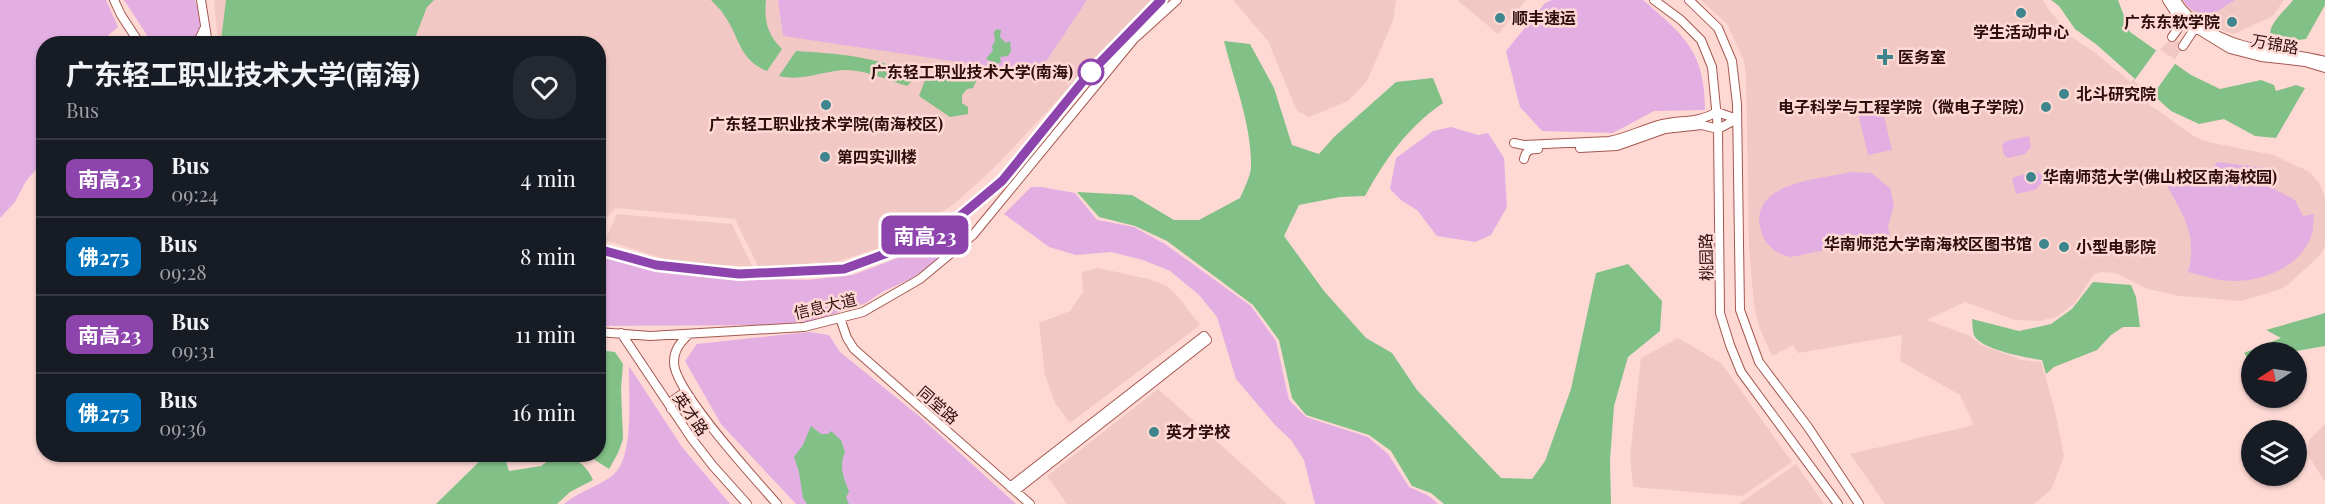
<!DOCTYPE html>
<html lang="en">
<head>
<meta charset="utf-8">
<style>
  :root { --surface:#171b24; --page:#242831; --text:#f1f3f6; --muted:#9ea1a6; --line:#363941 }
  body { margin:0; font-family:"Playfair Display","Noto Sans SC",serif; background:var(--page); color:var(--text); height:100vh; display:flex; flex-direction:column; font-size:22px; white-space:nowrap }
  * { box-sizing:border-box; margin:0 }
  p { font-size:20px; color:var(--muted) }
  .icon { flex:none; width:33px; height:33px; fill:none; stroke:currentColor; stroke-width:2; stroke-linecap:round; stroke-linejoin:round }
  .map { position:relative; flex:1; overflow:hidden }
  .drawer { position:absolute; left:36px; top:36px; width:570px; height:426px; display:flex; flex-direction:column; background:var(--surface); border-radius:24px; box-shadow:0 2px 4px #0004 }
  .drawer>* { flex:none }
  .badge { padding:0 12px; border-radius:9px; font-size:21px; line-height:39px }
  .needle { width:39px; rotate:258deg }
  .controls { position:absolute; left:2241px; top:342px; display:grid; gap:12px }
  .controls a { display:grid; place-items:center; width:66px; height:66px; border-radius:50%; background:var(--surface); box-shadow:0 2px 4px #0004; font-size:30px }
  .map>.badge { position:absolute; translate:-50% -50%; box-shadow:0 0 0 3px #fff }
  .round { display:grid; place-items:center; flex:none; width:63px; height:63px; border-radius:24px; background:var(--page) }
  .head { display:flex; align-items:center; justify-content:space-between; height:102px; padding:0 30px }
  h1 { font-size:28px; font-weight:700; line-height:45px }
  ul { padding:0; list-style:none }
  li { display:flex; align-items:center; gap:18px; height:78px; padding:0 30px; border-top:2px solid var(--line) }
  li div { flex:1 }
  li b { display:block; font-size:22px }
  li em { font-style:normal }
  li .badge { min-width:66px; font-weight:700; text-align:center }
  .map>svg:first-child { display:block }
</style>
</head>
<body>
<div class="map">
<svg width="2325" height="504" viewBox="0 0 2325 504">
  <rect width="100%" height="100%" fill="#fed9d4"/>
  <path fill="#f1c8c3" d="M214 0H1156L1125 28 995 167 953 205 905 236 882 247 836 262 759 268 735 219 616 208 599 225 598 44 218 43Z
    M1233 0H1396L1393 21 1367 81 1348 101 1309 117 1297 111 1268 41Z
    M1457 0H1526L1498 34Z
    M1701 0H2043L2049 10 2072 37 2094 52 2131 82 2172 37 2183 46 2149 104 2195 137 2208 142 2273 155 2310 172 2319 183 2325 196V246L2321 254 2290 283 2281 289 2241 301 2180 296 2148 289 2116 273 2103 272 2094 274 2075 303 2056 317 2039 321 2015 320 1965 302 1927 320 1970 336 1981 345 2022 360 2041 362 2055 411 2064 456 2051 490 2034 504H1885L1850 454 1974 425 1960 395 1900 361 1902 335 1798 353 1793 345 1772 356 1758 324 1754 304 1749 248 1746 75 1744 61 1727 24Z
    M2181 0H2284L2273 16 2234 34 2214 28 2186 9Z
    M617 214 732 224 752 266 681 264 605 240Z
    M1098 268 1149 279 1167 286 1180 299 1200 325 1070 423 1055 403 1045 375 1039 323 1070 311 1083 292 1082 272Z
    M1678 338 1722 364 1792 462 1742 496 1633 487 1630 456 1641 358Z
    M1158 389 1287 504H1067L1047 476Z
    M2325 424V482L2308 455 2309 440Z
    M1796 464 1824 504H1739Z"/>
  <path fill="#e3afe2" d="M0 0H106L118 27 105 38 95 43 44 44 43 162 26 181 15 202 0 218Z
    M124 0H195L204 29 192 43H152Z
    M778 0H1087L1045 63 1006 69 783 36Z
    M1552 0H1643C1685 36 1705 52 1705 110L1654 111 1613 133 1542 131 1520 107 1506 51 1545 3Z
    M2183 0H2235L2205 19 2187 6Z
    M1882 107 1892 150 1868 155 1858 113Z
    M1451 127 1478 135 1488 133 1504 158 1507 207 1491 235 1475 242 1437 236 1417 210 1402 201 1390 189 1396 158 1433 131Z
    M2029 136 2031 147 2025 154 2008 158 2004 155 2002 145 2006 141Z
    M2217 162 2266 168 2276 190 2295 200 2303 216 2314 214C2313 221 2314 230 2311 237 2299 267 2264 281 2234 281 2219 281 2203 276 2188 272 2198 235 2183 215 2166 184L2206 178Z
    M2035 171 2043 175 2042 183 2035 190 2016 194 2012 178Z
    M1852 172 1871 173 1890 188 1894 206 1888 226 1890 237 1791 257C1779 255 1768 248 1763 236 1741 183 1819 179 1852 172Z
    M1031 187H1042L1075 193 1097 220 1134 227 1165 244 1251 306 1276 341 1289 400 1306 417 1368 437 1388 454 1409 487 1429 496 1438 504H1315L1304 460 1291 440 1275 425 1236 379 1217 317 1199 295 1170 271 1143 260 1111 252 1076 255 1049 247 1004 214Z
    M959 225 966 232 933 263 912 278 882 292 866 303 813 321 765 325 599 326V252L638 265 699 277 808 280 853 275 937 243Z
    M809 332 829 335 840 352 919 416 1016 504H796L721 424 685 361 697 344Z
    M629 366 682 447 730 504H564C579 491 598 487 613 475 635 457 628 393 629 366Z"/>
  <path fill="#81c087" d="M226 0H434L427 7 413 43H223L221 41Z
    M711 0H766C764 21 767 34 782 49L767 71C738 59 740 37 724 15 721 9 715 5 711 0Z
    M2051 0H2118L2130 32 2191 75 2220 89 2261 80 2274 85 2276 91 2296 85 2305 88 2276 138 2255 136 2224 119 2199 124 2171 111 2097 45 2075 29 2059 6Z
    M2293 0H2325V5L2306 39 2298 40 2270 33C2272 20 2285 11 2293 0Z
    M997 29 1001 30 1000 37 1006 43 1010 41 1011 51 1008 56 1000 57 1001 62 997 64 986 59 993 50 992 46 995 41 994 32Z
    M1224 41 1250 44 1274 88 1292 145 1319 154 1334 137 1396 82 1433 78 1443 103C1407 128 1386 158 1365 196L1340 197 1299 205 1284 236 1324 291 1366 338 1392 353 1417 390 1501 478 1532 479 1545 461 1571 389 1596 273 1628 264 1662 301 1660 331 1628 357 1614 406 1610 460 1611 504H1444L1431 493 1412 486 1391 451 1369 435 1306 415 1292 398 1279 340 1253 305 1167 241 1135 226 1099 217 1077 192 1132 195 1174 220H1199L1240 198C1244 189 1250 177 1251 168 1252 125 1234 82 1224 41Z
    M796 51C836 54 876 55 911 75L912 81 907 86C888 80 868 71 848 70 823 70 804 82 779 76Z
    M957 71 978 77 973 88 967 89 962 95V103L968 107V114L950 117 919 96 925 80Z
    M2093 282 2131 285 2136 297 2140 327H2123L2111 335 2097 350 2054 367 2046 374 2042 360C2027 358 1984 350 1975 337 1972 332 1973 325 1972 319L2019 331 2051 324 2072 309Z
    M2325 313V346L2291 352H2252L2251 360H2249L2244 353 2281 338 2266 330Z
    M599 350 615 352 623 364 621 389 623 439 618 453 609 469 587 455 598 454Z
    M811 426 821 434H828L831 431 841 440 845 452C839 465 843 478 849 491L846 498 849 504H807L803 498 799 472 794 457 803 445Z
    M487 454 505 458 509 471 541 466 556 455C573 454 587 465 593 480L570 492 557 504H436Z"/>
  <path fill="#fed9d4" d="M2158 48 2177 61 2152 96 2134 81Z"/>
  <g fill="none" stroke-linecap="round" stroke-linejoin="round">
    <defs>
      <path id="secondary" d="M114 0 121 15 140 44
        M201 0 208 44
        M1654 0 1681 20 1701 40 1712 67 1718 129 1720 313 1730 345 1741 372 1838 504
        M1689 0 1718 28 1732 61 1737 104 1740 310 1759 362 1808 427 1859 504
        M2167 0 2178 17 2230 49 2261 57 2305 62 2325 68
        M2176 0C2183 12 2191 18 2202 26 2239 53 2283 50 2325 61
        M2172 37 2185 19
        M197 44 204 29
        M2183 46 2197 25
        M1514 143 1524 145 1609 141C1626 138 1641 130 1658 125 1680 119 1696 124 1717 112L1737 119
        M1580 148 1617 146 1665 129 1702 125 1718 129 1737 119
        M1524 159C1526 150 1530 149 1538 149
        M598 249 656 265 739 274 844 269 893 251 959 217 1002 181 1088 75 1161 0
        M840 318 847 338 854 349 1030 504
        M598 332 650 336 804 327 863 312 920 279 973 235 1134 39 1177 0
        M621 333 692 439 713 466 747 504
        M689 334C681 342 674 349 674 362 673 390 756 480 777 504
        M671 409 672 401 682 394 690 397
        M1010 487 1204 336 1207 340 1015 491"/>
    </defs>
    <use href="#secondary" stroke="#a6574f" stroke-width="10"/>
    <use href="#secondary" stroke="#fff" stroke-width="8"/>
  </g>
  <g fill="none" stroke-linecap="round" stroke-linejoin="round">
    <defs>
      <path id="line" d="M598 249 656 265 739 274 844 269 893 251 959 217 1002 181 1088 75 1161 0"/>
    </defs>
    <use href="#line" stroke="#fff" stroke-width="14"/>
    <use href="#line" stroke="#8e44ad" stroke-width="9"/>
  </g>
  <g fill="#3e858e" stroke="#fed9d4" stroke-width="2">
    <circle cx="2021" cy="13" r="6"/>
    <circle cx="1500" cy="18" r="6"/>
    <circle cx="2232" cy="22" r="6"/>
    <path d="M1882 48h6v6h6v6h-6v6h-6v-6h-6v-6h6z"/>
    <circle cx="2064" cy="94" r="6"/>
    <circle cx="826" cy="105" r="6"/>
    <circle cx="2046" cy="107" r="6"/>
    <circle cx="825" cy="157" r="6"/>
    <circle cx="2031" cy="177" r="6"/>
    <circle cx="2044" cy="244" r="6"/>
    <circle cx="2064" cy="247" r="6"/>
    <circle cx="1154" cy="432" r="6"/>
  </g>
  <circle fill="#fff" stroke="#8e44ad" stroke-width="3" cx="1091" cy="72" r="12"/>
  <g text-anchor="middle" stroke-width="5" stroke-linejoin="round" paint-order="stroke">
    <g font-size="16" font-weight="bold" fill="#2e0e0c" stroke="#fed9d4" text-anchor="start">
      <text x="1512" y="24">顺丰速运</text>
      <text x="2220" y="28" text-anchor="end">广东东软学院</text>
      <text x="2021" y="38" text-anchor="middle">学生活动中心</text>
      <text x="1898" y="63">医务室</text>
      <text x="2076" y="100">北斗研究院</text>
      <text x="2034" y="113" text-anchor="end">电子科学与工程学院（微电子学院）</text>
      <text x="826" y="130" text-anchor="middle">广东轻工职业技术学院(南海校区)</text>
      <text x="837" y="163">第四实训楼</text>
      <text x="2043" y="183">华南师范大学(佛山校区南海校园)</text>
      <text x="2032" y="250" text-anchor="end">华南师范大学南海校区图书馆</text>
      <text x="2076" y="253">小型电影院</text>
      <text x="1166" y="438">英才学校</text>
    </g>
    <g font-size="16" fill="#2e0e0c" stroke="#fed9d4">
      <text transform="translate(2275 44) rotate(10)" y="6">万锦路</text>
      <text transform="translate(1706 257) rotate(-91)" y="6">桃园路</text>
      <text transform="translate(825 306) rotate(-13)" y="6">信息大道</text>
      <text transform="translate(938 405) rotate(41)" y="6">同堂路</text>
      <text transform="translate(691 414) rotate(55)" y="6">英才路</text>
    </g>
    <g font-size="16" font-weight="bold" fill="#2e0e0c" stroke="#fed9d4" text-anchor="end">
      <text x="1073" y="78">广东轻工职业技术大学(南海)</text>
    </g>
  </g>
</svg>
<div class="controls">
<a><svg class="needle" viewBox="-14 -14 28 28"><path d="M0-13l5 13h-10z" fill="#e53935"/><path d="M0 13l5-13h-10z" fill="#9ea1a6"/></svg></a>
<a><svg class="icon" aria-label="layers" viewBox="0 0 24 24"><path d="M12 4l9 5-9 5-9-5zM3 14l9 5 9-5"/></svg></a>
</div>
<b class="badge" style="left:925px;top:235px;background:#8e44ad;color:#fff">南高23</b>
<section class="drawer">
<div class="head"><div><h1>广东轻工职业技术大学(南海)</h1><p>Bus</p></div><a class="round"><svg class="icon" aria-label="heart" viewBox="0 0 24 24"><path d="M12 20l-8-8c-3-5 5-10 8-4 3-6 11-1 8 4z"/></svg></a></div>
<ul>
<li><span class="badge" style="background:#8e44ad;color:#fff">南高23</span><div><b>Bus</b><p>09:24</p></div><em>4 min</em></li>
<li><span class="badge" style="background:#0072bc;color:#fff">佛275</span><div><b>Bus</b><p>09:28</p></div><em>8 min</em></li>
<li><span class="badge" style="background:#8e44ad;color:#fff">南高23</span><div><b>Bus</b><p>09:31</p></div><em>11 min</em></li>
<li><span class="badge" style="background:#0072bc;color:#fff">佛275</span><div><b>Bus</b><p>09:36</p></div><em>16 min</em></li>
</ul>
</section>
</div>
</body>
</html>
